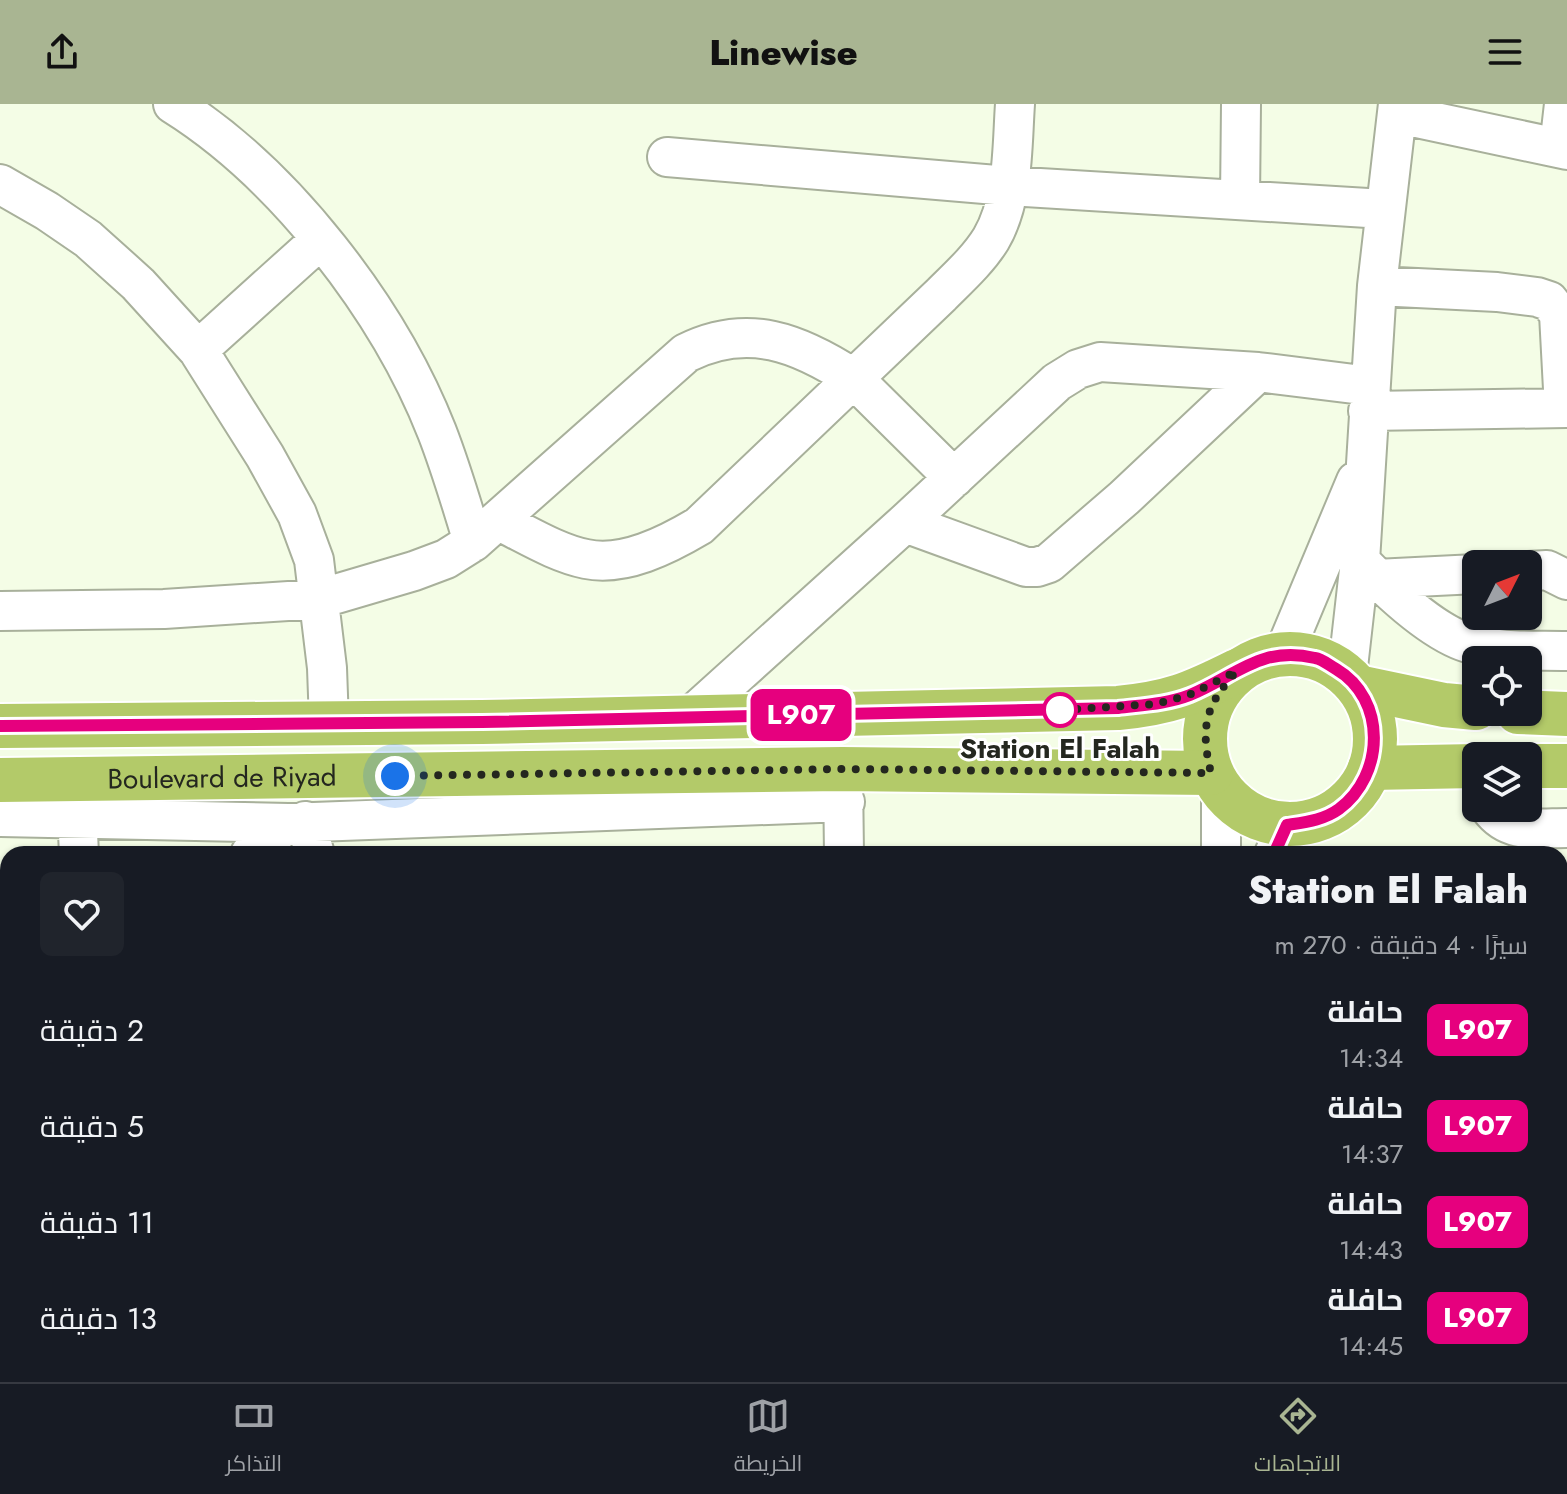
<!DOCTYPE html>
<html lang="ar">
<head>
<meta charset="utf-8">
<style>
  :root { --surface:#171b24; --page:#20242c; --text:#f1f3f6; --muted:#9ea1a6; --line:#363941; --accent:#a9b592 }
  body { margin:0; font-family:Jost,Cairo,sans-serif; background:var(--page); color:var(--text); direction:rtl; height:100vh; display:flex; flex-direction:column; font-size:30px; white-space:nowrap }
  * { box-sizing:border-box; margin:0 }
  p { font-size:26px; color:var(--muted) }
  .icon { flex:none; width:44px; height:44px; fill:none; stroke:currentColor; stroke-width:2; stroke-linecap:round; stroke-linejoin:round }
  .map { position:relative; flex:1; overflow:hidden; direction:ltr }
  .sheet { position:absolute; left:0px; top:742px; width:1568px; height:536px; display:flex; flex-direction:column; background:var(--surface); border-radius:24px 24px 0 0; box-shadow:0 2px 6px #0004; direction:rtl }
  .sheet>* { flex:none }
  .badge { padding:0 16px; border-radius:12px; font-size:28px; line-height:52px }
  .needle { width:52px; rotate:48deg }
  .buttons { position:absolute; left:1462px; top:446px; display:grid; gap:16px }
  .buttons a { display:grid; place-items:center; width:80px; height:80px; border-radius:12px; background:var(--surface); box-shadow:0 2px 6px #0004; font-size:40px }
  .you { position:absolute; width:40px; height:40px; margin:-20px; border:6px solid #fff; border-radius:50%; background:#1a73e8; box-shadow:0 0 0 12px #1a73e833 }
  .map>.badge { position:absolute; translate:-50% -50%; box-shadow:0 0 0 4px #fff }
  .round { display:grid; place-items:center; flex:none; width:84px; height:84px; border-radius:12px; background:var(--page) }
  .overview { display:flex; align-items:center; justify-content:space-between; height:136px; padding:0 40px }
  h1 { font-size:38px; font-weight:800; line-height:60px }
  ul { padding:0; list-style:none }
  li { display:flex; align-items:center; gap:24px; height:96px; padding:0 40px }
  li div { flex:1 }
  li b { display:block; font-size:30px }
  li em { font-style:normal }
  li .badge { min-width:88px; font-weight:700; text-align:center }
  header { display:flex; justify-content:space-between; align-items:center; height:104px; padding:0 40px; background:var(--accent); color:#111; font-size:36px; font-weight:800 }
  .menu { display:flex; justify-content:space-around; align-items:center; height:112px; border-top:2px solid var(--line); background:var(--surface); font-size:22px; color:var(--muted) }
  .menu a { display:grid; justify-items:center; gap:4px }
  .menu .on { color:var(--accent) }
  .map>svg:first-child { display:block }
</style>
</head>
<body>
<header><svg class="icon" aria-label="menu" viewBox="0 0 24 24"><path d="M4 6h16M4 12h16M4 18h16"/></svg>Linewise<svg class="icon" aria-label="share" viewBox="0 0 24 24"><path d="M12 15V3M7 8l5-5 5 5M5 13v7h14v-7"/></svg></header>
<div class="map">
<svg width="1567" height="1278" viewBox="0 0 1567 1278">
  <rect width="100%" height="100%" fill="#f4fde6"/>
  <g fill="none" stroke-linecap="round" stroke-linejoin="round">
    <defs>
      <path id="minor" d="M173 0C285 70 389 206 437 328 451 364 462 401 473 438
        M1398 10 1567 46
        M1559 44 1564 0
        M667 53 1008 82 1384 105
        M0 80 47 107 88 135 138 180 198 246 265 352 297 410 314 456 327 564 329 619
        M1240 96 1241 0
        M1377 182 1497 188 1537 193 1549 197 1559 210 1564 304
        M198 246 321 135
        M1368 307 1567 304
        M499 417C526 430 556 449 586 455 624 463 667 441 699 422L941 191C959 173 978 156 991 135 1014 96 1012 43 1015 0
        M905 419 1026 463H1037L1049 459 1124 394 1258 268
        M1360 457C1386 484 1432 528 1468 539 1499 549 1535 546 1567 547
        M1528 467 1547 466 1567 476
        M1376 475 1476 470
        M0 507 164 505 319 495 414 467 446 455 473 438 686 249C748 218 799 239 853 274L954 374
        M1284 549 1356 377
        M1347 572 1360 457 1377 182 1398 0
        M691 612 905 419 1057 278 1078 265 1100 258 1258 268 1370 282
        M843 672 844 750
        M1221 686V750
        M76 689 79 750
        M1490 704C1509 730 1537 724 1567 724
        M0 713 288 719 845 698
        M305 717 315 750
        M250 750 288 719
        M1274 750 1287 721
        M0 901 8 903
        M0 959 8 952
        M1560 1062V926
        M1560 1125H1567
        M1560 1193H1567
        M0 1206 8 1216
        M54 1270 61 1278
        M537 1270 605 1278
        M1442 1270V1278
        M1555 1270V1278
        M728 1278 729 1270
        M919 1278 921 1270
        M1101 1278 1103 1270
        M1142 1278 1144 1270
        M1240 1278 1242 1270
        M1308 1278V1270"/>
      <g id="major">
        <circle cx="1290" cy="635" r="85"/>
        <path d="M1358 583 1444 601 1476 604"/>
        <path d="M1518 608 1567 610"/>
        <path d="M0 622 482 618 1118 604C1170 599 1191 590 1237 567"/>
        <path d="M1528 662H1567"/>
        <path d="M1370 664 1476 662"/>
        <path id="s1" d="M0 676 842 665 1211 669"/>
      </g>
    </defs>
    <use href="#minor" stroke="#a8b09b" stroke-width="42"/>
    <use href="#major" stroke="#fff" stroke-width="48"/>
    <use href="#minor" stroke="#fff" stroke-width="38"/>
    <use href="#major" stroke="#b3ca69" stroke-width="44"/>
  </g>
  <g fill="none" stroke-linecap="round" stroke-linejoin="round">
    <defs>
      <path id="line" d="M0 622 482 618 1118 604C1142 601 1167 600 1190 591 1236 572 1261 541 1315 554 1322 555 1329 561 1336 565 1387 595 1385 671 1339 705 1324 716 1306 718 1287 721L1274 750"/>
    </defs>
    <use href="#line" stroke="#fff" stroke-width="18"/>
    <use href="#line" stroke="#e6007e" stroke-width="12"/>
    <path stroke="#24271f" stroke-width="8" stroke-dasharray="0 14.4" d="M395 672 842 665 1211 669C1200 624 1205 601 1237 567L1189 591 1156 600 1060 606"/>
  </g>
  <circle fill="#fff" stroke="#e6007e" stroke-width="4" cx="1060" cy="606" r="16"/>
  <g text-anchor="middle" stroke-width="6" stroke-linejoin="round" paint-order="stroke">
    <g font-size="28" font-weight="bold" fill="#24271f" stroke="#fff">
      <text x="1060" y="654">Station El Falah</text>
    </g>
    <g font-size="28" fill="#24271f" stroke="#fff">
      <text dy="10" stroke="none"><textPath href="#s1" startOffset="222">Boulevard de Riyad</textPath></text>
    </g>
  </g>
</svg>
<div class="buttons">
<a><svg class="needle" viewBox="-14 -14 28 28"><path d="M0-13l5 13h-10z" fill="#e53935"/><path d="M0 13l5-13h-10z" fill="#9ea1a6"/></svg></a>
<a><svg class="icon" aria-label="locate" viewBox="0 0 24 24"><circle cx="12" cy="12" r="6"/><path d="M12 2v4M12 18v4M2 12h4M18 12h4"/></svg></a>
<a><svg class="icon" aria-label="layers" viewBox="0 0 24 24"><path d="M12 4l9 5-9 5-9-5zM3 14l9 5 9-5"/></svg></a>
</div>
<div class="you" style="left:395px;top:672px"></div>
<b class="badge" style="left:801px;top:611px;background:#e6007e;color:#fff">L907</b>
<section class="sheet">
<div class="overview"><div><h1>Station El Falah</h1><p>سيرًا · 4 دقيقة · 270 m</p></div><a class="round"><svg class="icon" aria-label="heart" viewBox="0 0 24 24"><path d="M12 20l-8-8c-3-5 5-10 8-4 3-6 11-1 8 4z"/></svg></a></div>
<ul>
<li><span class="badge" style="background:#e6007e;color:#fff">L907</span><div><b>حافلة</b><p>14:34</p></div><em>2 دقيقة</em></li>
<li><span class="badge" style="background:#e6007e;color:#fff">L907</span><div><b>حافلة</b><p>14:37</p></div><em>5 دقيقة</em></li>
<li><span class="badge" style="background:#e6007e;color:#fff">L907</span><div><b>حافلة</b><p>14:43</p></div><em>11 دقيقة</em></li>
<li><span class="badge" style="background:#e6007e;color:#fff">L907</span><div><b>حافلة</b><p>14:45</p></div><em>13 دقيقة</em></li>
</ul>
</section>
</div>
<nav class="menu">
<a class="on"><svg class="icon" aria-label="directions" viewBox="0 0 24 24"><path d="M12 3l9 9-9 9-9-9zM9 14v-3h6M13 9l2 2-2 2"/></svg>الاتجاهات</a>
<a><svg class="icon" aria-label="map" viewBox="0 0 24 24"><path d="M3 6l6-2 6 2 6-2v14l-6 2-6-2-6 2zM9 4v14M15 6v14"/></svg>الخريطة</a>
<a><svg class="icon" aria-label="tickets" viewBox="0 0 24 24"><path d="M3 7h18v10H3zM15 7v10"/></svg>التذاكر</a>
</nav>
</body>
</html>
